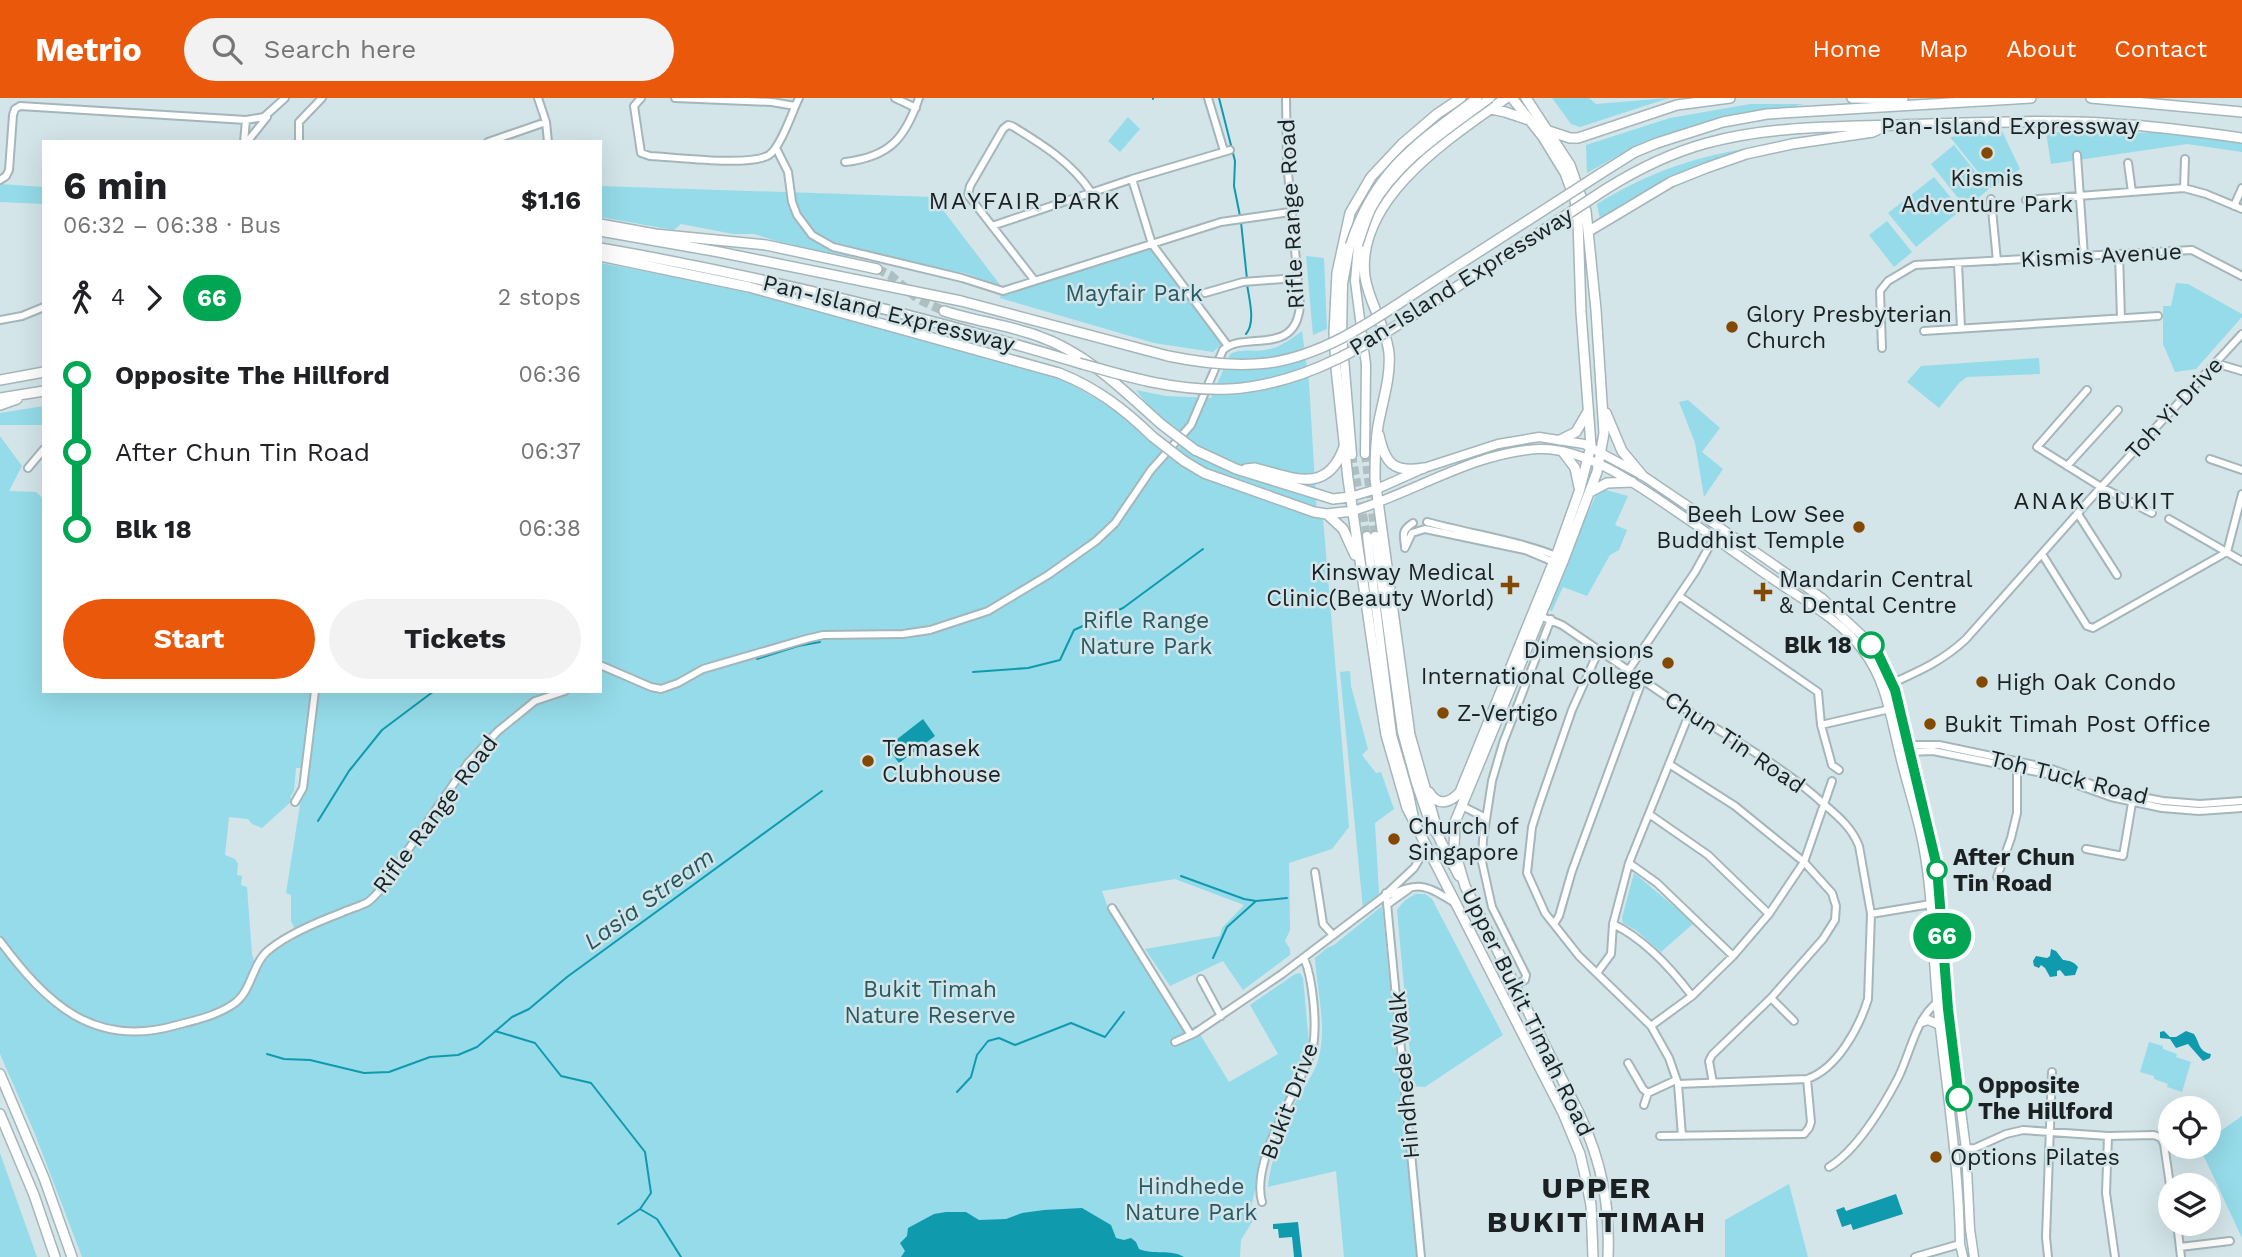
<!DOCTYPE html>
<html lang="en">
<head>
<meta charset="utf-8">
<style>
  :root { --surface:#fff; --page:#f2f2f2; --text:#202124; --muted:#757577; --accent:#ea580c }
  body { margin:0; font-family:"Work Sans",sans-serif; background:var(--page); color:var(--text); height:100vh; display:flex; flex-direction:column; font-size:26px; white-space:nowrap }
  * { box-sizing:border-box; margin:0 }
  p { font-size:23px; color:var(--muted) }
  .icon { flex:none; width:38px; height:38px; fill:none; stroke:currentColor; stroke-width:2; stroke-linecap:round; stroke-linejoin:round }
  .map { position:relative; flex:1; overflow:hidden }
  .details { position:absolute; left:42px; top:42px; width:560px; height:553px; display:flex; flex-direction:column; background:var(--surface); border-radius:0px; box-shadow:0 7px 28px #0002 }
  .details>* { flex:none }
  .badge { padding:0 14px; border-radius:23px; font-size:24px; line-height:46px }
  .controls { position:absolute; left:2158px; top:998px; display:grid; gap:14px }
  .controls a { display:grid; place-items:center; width:63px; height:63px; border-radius:50%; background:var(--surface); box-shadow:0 7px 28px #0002; font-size:35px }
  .map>.badge { position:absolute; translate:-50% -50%; box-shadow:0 0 0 4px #fff }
  .legs { display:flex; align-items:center; gap:10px; height:77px; padding:0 21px; font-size:23px }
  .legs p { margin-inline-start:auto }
  .summary { display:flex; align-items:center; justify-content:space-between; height:119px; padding:0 21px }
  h1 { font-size:38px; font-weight:700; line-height:52px }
  .button { display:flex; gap:14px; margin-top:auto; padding:14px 21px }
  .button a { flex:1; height:80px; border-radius:42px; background:var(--accent); color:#fff; font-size:28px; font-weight:700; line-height:80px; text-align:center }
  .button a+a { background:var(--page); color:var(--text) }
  ul { padding:0 21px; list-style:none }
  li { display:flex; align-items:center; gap:24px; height:77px; font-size:26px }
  li i { display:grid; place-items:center; width:10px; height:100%; margin:0 9px; background:currentColor }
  li i::after { content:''; width:18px; height:18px; margin:-9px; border:5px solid; border-radius:50%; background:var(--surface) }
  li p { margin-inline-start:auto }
  li:first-child i { background:linear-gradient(#0000 50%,currentColor 0) }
  li:last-child i { background:linear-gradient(currentColor 50%,#0000 0) }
  header { display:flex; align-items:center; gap:42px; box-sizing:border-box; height:98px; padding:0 35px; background:var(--accent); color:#fff }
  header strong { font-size:33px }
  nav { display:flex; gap:38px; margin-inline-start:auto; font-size:24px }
  .search { width:490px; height:63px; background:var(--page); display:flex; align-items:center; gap:18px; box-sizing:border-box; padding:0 24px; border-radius:38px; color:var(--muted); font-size:26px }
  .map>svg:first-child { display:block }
</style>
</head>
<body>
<header>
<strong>Metrio</strong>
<div class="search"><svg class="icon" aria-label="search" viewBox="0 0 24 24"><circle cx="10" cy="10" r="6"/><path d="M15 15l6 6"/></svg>Search here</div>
<nav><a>Home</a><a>Map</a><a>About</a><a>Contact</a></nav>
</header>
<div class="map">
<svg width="2242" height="1159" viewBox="0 0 2242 1159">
  <rect width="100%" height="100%" fill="#d3e5e9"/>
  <path fill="#95dbe9" d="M1552 0H1589L1596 6 1669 0 1580 29 1571 26Z
    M1750 6H1804L1637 47 1587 75 1586 47 1670 20Z
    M1128 19 1140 31 1120 54 1108 43Z
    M2002 33 2020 71 1991 90 1950 39Z
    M2046 34 2179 35 2242 45V54L2187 46 2051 66Z
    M1784 45 1734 56 1600 121 1597 106C1659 68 1711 54 1784 45Z
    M1954 47 1989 91 1966 110 1931 66Z
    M1934 79 1961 112 1916 149 1888 115Z
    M0 86 44 89V106L0 104Z
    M600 88 933 99 1001 188 965 175 809 153 754 136H733L681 126 674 132 600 119Z
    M1887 123 1912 154 1894 169 1869 137Z
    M1152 149 1224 244 1213 254 1154 245 1000 200 1001 196H1011L1031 184Z
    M1306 158 1324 160 1327 231 1313 237Z
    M600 165 700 183 762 198 1061 281 1117 312 1171 357 1188 340 1152 312 1136 292 1166 298 1211 300 1230 256C1241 250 1253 254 1265 252 1280 250 1291 241 1302 233L1309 285 1317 418 1323 420 1349 729 1332 751 1289 765 1290 832 1285 843 1290 851V857L1243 892 1223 863 1170 888 1145 851 1220 838 1222 830 1244 807 1175 781 1102 793 1109 813 1185 935 1195 928 1229 984 1278 956 1250 907 1295 876 1300 875 1303 880 1309 945 1305 963 1269 1035 1251 1109 1257 1116 1241 1142 1240 1159H82L35 1036 0 956V338L22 368 9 393 36 394 44 401V593H312L303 670H296L294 693 290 699 293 702 262 730 252 726 248 721 229 719 225 757 235 761 238 766 237 777 242 778 241 787 247 789 252 856 254 863 261 868 273 854 298 839 291 823V797L286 795 318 593H600Z
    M2176 185 2188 186 2242 216V219L2196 271 2175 274 2163 246V208H2171Z
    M2039 260 2040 276 1967 279 1959 285 1939 310 1907 284 1921 268Z
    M1688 302 1720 330 1702 354 1723 371 1704 399 1695 345 1679 304Z
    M44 308V327H0V315Z
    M1606 392 1628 398 1615 427 1627 432 1619 452 1610 457 1587 498 1563 489 1552 513 1548 511 1547 503 1597 395Z
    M1350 573 1351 588 1368 651 1362 657 1376 675 1381 674 1394 711 1375 725 1379 795 1376 801 1363 811 1340 574Z
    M1634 775 1694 825 1661 854 1637 833 1623 825 1622 820Z
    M1415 796H1425L1432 801 1503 937 1425 989 1413 988 1397 812 1404 803Z
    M1382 808 1417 1159H1344L1336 1073 1268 1089C1270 1064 1280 1041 1291 1018L1290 1014C1298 998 1308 986 1316 968 1329 935 1317 895 1315 860L1327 850 1334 847Z
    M2149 944 2163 948V951L2177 956 2176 959 2191 964 2182 994 2167 989 2168 986 2154 981V978L2140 974Z
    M2242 1018V1140L2199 1048H2208L2209 1041Z
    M0 1055 37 1159H0Z
    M1789 1086 1808 1159H1725V1122Z"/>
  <path fill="#109aae" d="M923 621 935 638 899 665 887 649Z
    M2051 851 2056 853 2063 862C2070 863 2073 863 2078 869L2075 877 2065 878 2060 872 2057 873V878L2050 879 2045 870 2041 867 2039 870 2034 868 2033 863 2036 858 2047 860 2050 858Z
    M2164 933 2170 939H2176L2186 933 2194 936C2200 945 2198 953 2211 956L2210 960 2203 963 2188 946 2176 950 2170 941 2160 940V934Z
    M1896 1096 1903 1116 1853 1132 1851 1126 1842 1129 1836 1112 1844 1109 1846 1113Z
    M1082 1110 1111 1127 1116 1140 1124 1142 1131 1140 1136 1144 1139 1151C1153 1157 1171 1151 1184 1159H901L905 1153 900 1145 907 1138 908 1130 934 1116 946 1114H966L979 1122 1006 1121 1022 1115 1044 1112Z
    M1298 1124 1302 1159H1294L1292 1139 1279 1140 1278 1131H1273V1126Z"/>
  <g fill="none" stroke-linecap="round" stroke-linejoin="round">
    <path stroke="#109aae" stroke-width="2" d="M1219 0 1235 63 1234 88 1240 118
      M1153 1V0
      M1241 124 1247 181
      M1246 236C1256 224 1249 201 1247 186
      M757 561 798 548 820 544
      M973 574 1028 570 1060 562 1074 532 1123 510 1203 451
      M318 723 349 673 382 632 434 593
      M1181 778 1244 801 1256 803 1287 800
      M1213 860 1227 829 1256 803
      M495 933 535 945 561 978 591 985 645 1054 651 1095 640 1111 657 1121 681 1159
      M267 956 284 961 310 962 364 975 389 974 430 959 458 957 477 949 512 919 529 911 567 879 822 693
      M957 994 971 979 977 957 988 943 999 940 1015 947 1071 925 1105 939 1124 914
      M618 1126 640 1111"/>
    <path stroke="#aebec1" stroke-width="8" stroke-dasharray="8 4" stroke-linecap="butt" d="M1365 356 1375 438
      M1352 357 1367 438"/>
    <path stroke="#aebec1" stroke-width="9" stroke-dasharray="9 4.5" stroke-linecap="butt" d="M877 171 890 177 918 201 944 213"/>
    <defs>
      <path id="minor" d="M538 0 546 24 548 44
        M641 0 634 8 641 55 650 58C675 59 750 69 769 57 781 49 792 14 799 0
        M675 0 772 4 795 8
        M895 0 916 10
        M1208 0 1224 53
        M244 44 246 22
        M247 44 267 19
        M299 44V24L322 0
        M488 44 546 24
        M776 50 788 74 792 104 797 117 812 137 833 149 962 180 1003 193 1221 124 1290 114
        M2077 57 2084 158
        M845 64C889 59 905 41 919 0
        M2128 65 2132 94
        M1132 81 1152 146 1228 248
        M0 82 6 78 9 72 13 17 15 11 20 8 246 22 264 19 285 0
        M2184 90 2185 61
        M1991 101 1997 163
        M2026 102 2184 90 2206 96 2242 111
        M2234 108 2242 90
        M992 128 1132 81 1230 52
        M2119 156 2121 220
        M1958 165 1961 230
        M1035 183 968 97 970 88 1003 31 1008 27 1012 28C1042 46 1072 65 1091 94
        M1205 195 1243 184 1297 180
        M0 222 22 218 44 209
        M1924 233 2158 218
        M1882 250 1880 193 1888 183 1915 167 2192 152 2242 178
        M2215 265 2242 273
        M2087 292 2037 349 2101 389 2152 415
        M2210 361 2242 372
        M2067 368 2118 312
        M28 370 44 351
        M2078 416 2117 477
        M2169 421 2242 463
        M1427 424C1471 436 1517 442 1559 459
        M1405 448C1403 436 1402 432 1413 425
        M1405 450 1412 435 1425 431 1525 452 1556 465
        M2227 454 2242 396
        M2042 456 2087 528 2093 530 2227 454
        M1679 498 1818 594 1821 627 1832 667 1839 672
        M1540 518 1562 527C1603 555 1644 583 1685 611 1733 642 1783 668 1825 707 1839 719 1852 730 1859 748L1871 816 1868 901C1859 930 1837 971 1807 981L1678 986
        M1599 552 1572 612 1539 707 1532 729 1527 775 1545 815 1579 858 1651 928 1669 960 1678 986 1682 1038
        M600 567 651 589 661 591 678 585 703 571 806 541 823 537 903 536 930 532 988 513 1048 477 1096 443 1115 425 1151 372 1191 327 1223 252C1245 232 1296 260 1300 207L1287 63 1286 0
        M1628 573 1695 474 1714 440
        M1888 587C1917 574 1943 563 1966 541L2101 389 2242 236
        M1821 627 1890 611
        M1906 647H1939L2049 670 2110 693 2163 703 2200 706 2242 703
        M1908 654 1933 653 2047 676 2111 699 2162 710 2199 713 2242 710
        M1669 666 1735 708 1804 764 1832 795 1836 808 1835 822 1823 841 1771 900 1712 957 1709 963 1713 985
        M295 704 303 690 315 593
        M1462 708 1486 720
        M1649 716 1708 757 1769 816
        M2086 751 2123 758 2132 705
        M1629 765 1657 785 1733 858
        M1315 774 1323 826 1333 837
        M1997 779 2011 740 2017 715V669
        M1386 795 1421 1159
        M1385 799C1418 782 1426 787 1455 805
        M1388 806 1409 791
        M1112 810 1191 937
        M1871 816 1931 806
        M1554 826 1559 818 1572 773 1642 583
        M1613 826C1644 841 1671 870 1692 898
        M0 843C47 906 94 951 177 927 196 922 215 918 232 907 253 894 251 865 270 851 290 835 317 824 341 815 349 811 358 809 366 805 372 802 377 795 381 791L468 665 498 633 535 603 565 593
        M1597 875 1611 856 1613 826 1629 765 1690 614
        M1201 881 1221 918
        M1515 887 1525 882 1526 877 1492 809 1482 764 1483 741 1492 683 1503 645 1551 521
        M1771 900 1794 923
        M1651 928 1692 898 1733 858 1769 816 1804 764 1832 683
        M1175 944 1195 935 1282 876 1382 800 1414 770 1422 757 1424 745
        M1628 965 1643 991 1648 995
        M1648 995 1676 982
        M1644 1007 1648 995
        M1660 1038 1804 1036 1809 1030 1811 1024 1807 981
        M2108 1038 2106 1095 2115 1159
        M1956 1051 1975 1050 2006 1036 2023 1032 2108 1038 2154 1037 2161 1040 2164 1046 2170 1087
        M1829 1069C1856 1053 1883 1009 1898 980 1911 955 1917 910 1947 899
        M1262 1104C1250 1061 1300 992 1313 949 1317 926 1313 881 1304 860
        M2177 1125 2181 1159
        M2180 1149 2230 1143
        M1915 1159 1960 1146
        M2048 1159 2046 1139 2052 974"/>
      <path id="major" d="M1350 147 1343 186 1342 236 1352 357
        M1358 147 1355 183 1366 267 1365 356
        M1350 399 1377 391 1424 370 1498 346 1539 339 1584 346 1642 377 1747 448 1822 500 1867 542 1879 558 1895 592 1937 769 1948 911 1966 1051 1970 1131 1974 1159
        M1353 413C1413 395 1474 354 1539 351 1591 349 1651 397 1693 425 1719 443 1745 462 1771 480 1803 502 1841 522 1864 554 1885 582 1890 616 1898 649 1905 682 1917 714 1923 747 1933 798 1932 850 1937 902 1945 983 1959 1063 1960 1146L1963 1159
        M1367 438 1392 637 1409 696 1414 720
        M1375 438 1402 634 1416 685 1431 729 1438 738
        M1922 924 1928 922 1940 927"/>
      <path id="highway" d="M1461 0 1437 16 1402 46 1371 79 1350 115 1337 175 1334 234 1336 270 1348 381 1381 606 1386 637 1407 710 1563 1015 1580 1056 1586 1082 1591 1107 1593 1159
        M1526 0 1570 67 1586 113 1596 212 1604 335 1597 374 1564 461 1455 724 1454 751 1465 788 1580 1017C1602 1065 1610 1107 1608 1159
        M1852 0 1903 1
        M2091 0 2242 14
        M1491 11 1505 14 1529 22
        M1549 33 1570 40H1578L1677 7 1730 0
        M1600 76 1635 54 1657 45 1723 24 1767 16 2031 0
        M1606 91C1638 71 1670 55 1707 45 1769 28 1834 29 1897 27 1969 25 2043 21 2115 26 2158 28 2200 34 2242 40
        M600 126 655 136 766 147 877 171
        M600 133 719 154 961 203 1168 258
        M1589 133 1671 84 1706 70 1746 56 1792 46 1873 34 1883 29
        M600 150C762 178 922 218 1079 265
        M600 158 749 189 1059 275C1097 290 1124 311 1153 339
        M944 213C975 223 1008 227 1038 238 1087 255 1123 292 1161 326
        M0 282 44 274
        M0 300 44 293
        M0 307 17 301
        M1606 315 1622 353 1642 377
        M1379 337C1385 366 1394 375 1424 370
        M1560 342 1576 334 1587 315
        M1195 352 1236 371 1333 401 1350 399
        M1563 354 1575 370 1579 389
        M1184 363 1204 375 1314 414 1327 416 1353 413
        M1246 371 1255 370C1291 379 1327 398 1344 349
        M1590 394 1607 385 1632 384
        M1327 416 1343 431 1355 457
        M1429 694C1438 709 1450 705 1460 694L1558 453 1579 394 1591 348 1581 214 1578 123 1575 102 1565 75 1543 39 1512 0
        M1459 778 1440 742 1410 637 1375 381C1375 364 1375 346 1378 328 1382 305 1391 279 1389 255 1386 228 1369 205 1365 179 1355 100 1451 39 1506 0
        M0 976 44 1080 72 1159
        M0 1016 34 1097 55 1159"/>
    </defs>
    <use href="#minor" stroke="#a5b6ba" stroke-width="10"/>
    <use href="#major" stroke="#a5b6ba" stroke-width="11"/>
    <use href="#highway" stroke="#a5b6ba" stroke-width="12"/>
    <use href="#minor" stroke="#fff" stroke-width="6"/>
    <use href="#major" stroke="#fff" stroke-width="8"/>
    <use href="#highway" stroke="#fff" stroke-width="9"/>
    <defs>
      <path id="major-bridge" d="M1350 147C1375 71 1417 45 1477 0
        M1358 147C1362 135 1366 122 1371 111 1397 63 1447 32 1490 0"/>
      <path id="highway-bridge" d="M1168 258C1202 265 1234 269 1268 265 1332 256 1386 213 1438 180 1492 145 1546 111 1600 76
        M1079 265C1128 279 1178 294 1230 291 1315 286 1387 234 1455 190 1506 157 1556 124 1606 91
        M1161 326 1195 352
        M1153 339 1184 363"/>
    </defs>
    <use href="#major-bridge" stroke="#a5b6ba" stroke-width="11" stroke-linecap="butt"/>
    <use href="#highway-bridge" stroke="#a5b6ba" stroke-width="12" stroke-linecap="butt"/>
    <use href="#major-bridge" stroke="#fff" stroke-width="8"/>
    <use href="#highway-bridge" stroke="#fff" stroke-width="9"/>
  </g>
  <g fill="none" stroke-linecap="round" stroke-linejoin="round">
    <defs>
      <path id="line-1" d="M1871 547 1879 558 1895 592 1937 769 1948 911 1959 1000"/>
    </defs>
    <use href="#line-1" stroke="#fff" stroke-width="16"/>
    <use href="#line-1" stroke="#00a651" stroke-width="10"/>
  </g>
  <g fill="#834900" stroke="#d3e5e9" stroke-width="2.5">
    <circle cx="1987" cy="55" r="7"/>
    <circle cx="1732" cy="229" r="7"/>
    <circle cx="1859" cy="429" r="7"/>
    <path d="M1506.5 476.5h7v7h7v7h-7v7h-7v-7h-7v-7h7z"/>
    <path d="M1759.5 483.5h7v7h7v7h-7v7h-7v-7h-7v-7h7z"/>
    <circle cx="1668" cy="565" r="7"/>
    <circle cx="1982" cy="584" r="7"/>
    <circle cx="1443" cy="615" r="7"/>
    <circle cx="1930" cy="626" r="7"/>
    <circle cx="868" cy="663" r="7"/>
    <circle cx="1394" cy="741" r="7"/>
    <circle cx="1936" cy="1059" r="7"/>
  </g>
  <g fill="#fff" stroke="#00a651" stroke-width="3.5">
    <circle cx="1871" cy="547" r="12"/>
    <circle cx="1937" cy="772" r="9"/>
    <circle cx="1959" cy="1000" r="12"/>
  </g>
  <g text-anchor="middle" stroke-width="5" stroke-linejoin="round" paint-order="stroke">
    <g font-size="23" fill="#1b2123" stroke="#d3e5e9">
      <text x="2010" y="36">Pan-Island Expressway</text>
      <text transform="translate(1291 116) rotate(-93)" y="8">Rifle Range Road</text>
      <text transform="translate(2101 157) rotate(-3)" y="8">Kismis Avenue</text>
      <text transform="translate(1461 183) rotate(-32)" y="8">Pan-Island Expressway</text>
      <text transform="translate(889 215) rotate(14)" y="8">Pan-Island Expressway</text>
      <text transform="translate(2174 310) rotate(-47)" y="8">Toh Yi Drive</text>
      <text transform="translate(1735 644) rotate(34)" y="8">Chun Tin Road</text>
      <text transform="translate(2069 679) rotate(14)" y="8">Toh Tuck Road</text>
      <text transform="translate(435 716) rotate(-53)" y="8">Rifle Range Road</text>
      <text transform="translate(1528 914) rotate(64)" y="8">Upper Bukit Timah Road</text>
      <text transform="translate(1404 977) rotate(-95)" y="8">Hindhede Walk</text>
      <text transform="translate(1289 1003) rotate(-69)" y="8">Bukit Drive</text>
    </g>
    <g font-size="23" fill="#1b2123" stroke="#d3e5e9" text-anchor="start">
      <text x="1987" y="88" text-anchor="middle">Kismis<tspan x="1987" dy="26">Adventure Park</tspan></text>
      <text x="1746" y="224">Glory Presbyterian<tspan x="1746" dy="26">Church</tspan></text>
      <text x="1845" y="424" text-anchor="end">Beeh Low See<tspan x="1845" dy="26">Buddhist Temple</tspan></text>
      <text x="1494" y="482" text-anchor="end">Kinsway Medical<tspan x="1494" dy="26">Clinic(Beauty World)</tspan></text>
      <text x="1779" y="489">Mandarin Central<tspan x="1779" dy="26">&amp; Dental Centre</tspan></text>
      <text x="1654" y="560" text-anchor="end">Dimensions<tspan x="1654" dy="26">International College</tspan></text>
      <text x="1996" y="592">High Oak Condo</text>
      <text x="1457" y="623">Z-Vertigo</text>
      <text x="1944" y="634">Bukit Timah Post Office</text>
      <text x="882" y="658">Temasek<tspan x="882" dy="26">Clubhouse</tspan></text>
      <text x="1408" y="736">Church of<tspan x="1408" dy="26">Singapore</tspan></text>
      <text x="1950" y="1067">Options Pilates</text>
    </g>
    <g font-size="23" fill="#295a64" stroke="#d3e5e9">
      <text x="1134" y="203">Mayfair Park</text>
      <text x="1146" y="530">Rifle Range<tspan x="1146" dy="26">Nature Park</tspan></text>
      <text x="930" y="899">Bukit Timah<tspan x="930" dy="26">Nature Reserve</tspan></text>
      <text x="1191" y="1096">Hindhede<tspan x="1191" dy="26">Nature Park</tspan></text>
    </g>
    <g font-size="23" font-weight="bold" fill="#1b2123" stroke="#d3e5e9" text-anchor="start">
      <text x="1852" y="555" text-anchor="end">Blk 18</text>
      <text x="1953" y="767">After Chun<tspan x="1953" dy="26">Tin Road</tspan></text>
      <text x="1978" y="995">Opposite<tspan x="1978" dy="26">The Hillford</tspan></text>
    </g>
    <g font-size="24" letter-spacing="2" fill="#1b2123" stroke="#d3e5e9">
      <text x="1025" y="111">MAYFAIR PARK</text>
      <text x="2095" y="411">ANAK BUKIT</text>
    </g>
    <g font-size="24" font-style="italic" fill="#255760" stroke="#d3e5e9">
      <text transform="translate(649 801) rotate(-36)" y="8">Lasia Stream</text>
    </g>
    <g font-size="30" font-weight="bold" letter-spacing="2" fill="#1b2123" stroke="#d3e5e9">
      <text x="1597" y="1100">UPPER<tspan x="1597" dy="34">BUKIT TIMAH</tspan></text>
    </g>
  </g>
</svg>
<div class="controls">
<a><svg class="icon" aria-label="locate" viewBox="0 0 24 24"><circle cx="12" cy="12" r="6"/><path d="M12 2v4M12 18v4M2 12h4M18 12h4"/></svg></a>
<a><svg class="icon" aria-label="layers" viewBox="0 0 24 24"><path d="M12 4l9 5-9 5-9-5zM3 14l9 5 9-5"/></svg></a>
</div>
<b class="badge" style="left:1942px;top:838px;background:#00a651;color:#fff">66</b>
<section class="details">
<div class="summary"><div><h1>6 min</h1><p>06:32 – 06:38 · Bus</p></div><b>$1.16</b></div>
<div class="legs"><svg class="icon" aria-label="walk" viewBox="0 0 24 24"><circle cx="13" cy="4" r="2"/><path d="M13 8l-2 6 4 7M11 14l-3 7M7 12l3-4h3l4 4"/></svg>4<svg class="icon" aria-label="forward" viewBox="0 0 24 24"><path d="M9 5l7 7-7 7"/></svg><b class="badge" style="background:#00a651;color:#fff">66</b><p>2 stops</p></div>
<ul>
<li><i style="color:#00a651"></i><b>Opposite The Hillford</b><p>06:36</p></li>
<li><i style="color:#00a651"></i><span>After Chun Tin Road</span><p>06:37</p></li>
<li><i style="color:#00a651"></i><b>Blk 18</b><p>06:38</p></li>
</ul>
<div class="button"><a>Start</a><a>Tickets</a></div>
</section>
</div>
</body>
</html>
